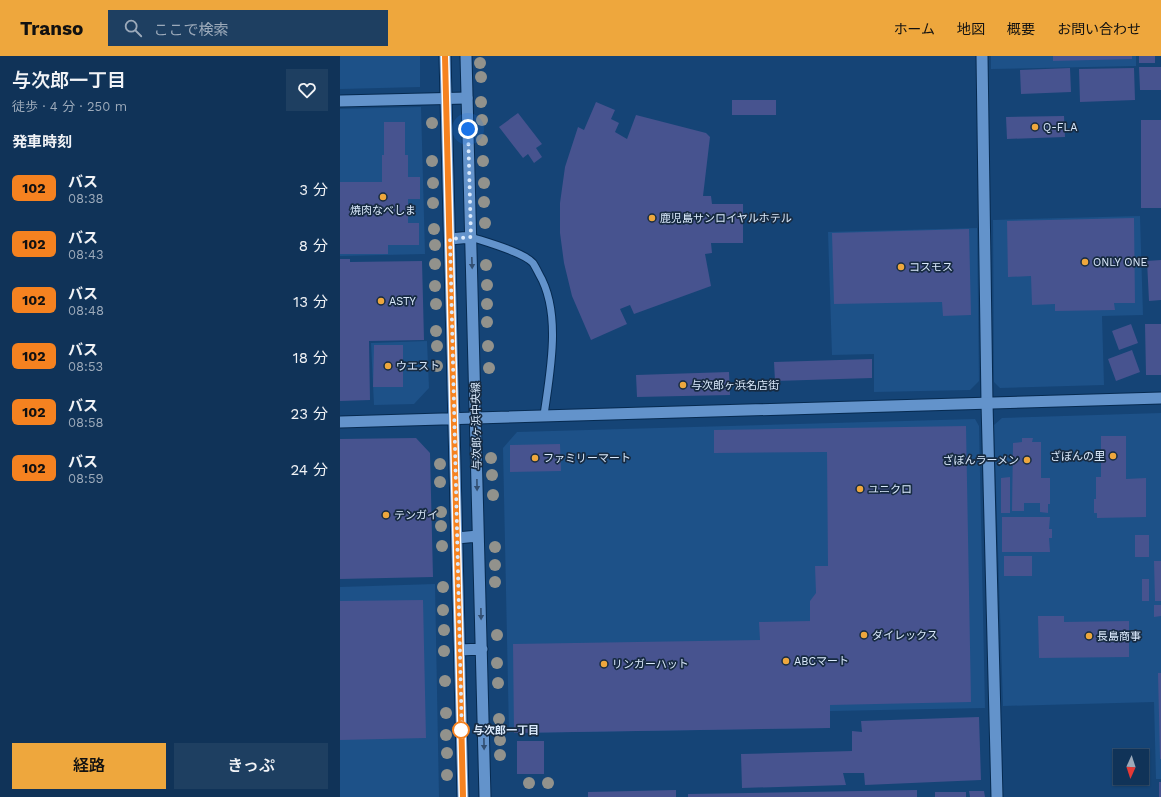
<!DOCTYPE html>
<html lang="ja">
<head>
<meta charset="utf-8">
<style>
  :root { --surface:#103358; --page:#1e3f61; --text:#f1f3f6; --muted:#9caaba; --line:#304e6e; --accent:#eea73d }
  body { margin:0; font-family:"Work Sans","Noto Sans JP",sans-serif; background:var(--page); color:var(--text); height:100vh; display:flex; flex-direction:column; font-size:15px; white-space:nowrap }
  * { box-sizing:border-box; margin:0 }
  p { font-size:13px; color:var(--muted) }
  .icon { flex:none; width:22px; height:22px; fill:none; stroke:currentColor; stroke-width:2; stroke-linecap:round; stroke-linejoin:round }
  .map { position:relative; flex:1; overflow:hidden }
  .side { display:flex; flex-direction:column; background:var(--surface); width:340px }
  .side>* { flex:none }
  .badge { padding:0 8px; border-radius:6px; font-size:14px; line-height:26px }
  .needle { width:26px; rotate:183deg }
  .fabs { position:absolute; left:773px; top:693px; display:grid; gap:8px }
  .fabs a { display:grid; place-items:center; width:36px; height:36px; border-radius:0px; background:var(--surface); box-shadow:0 1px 3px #0004,0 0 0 1px var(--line); font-size:20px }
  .you { position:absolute; width:20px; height:20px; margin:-10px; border:3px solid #fff; border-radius:50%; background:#1a73e8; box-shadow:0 0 0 6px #1a73e833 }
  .map>.badge { position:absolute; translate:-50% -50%; box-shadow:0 0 0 2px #fff }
  h2 { padding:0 12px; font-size:15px; line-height:36px }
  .round { display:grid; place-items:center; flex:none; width:42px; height:42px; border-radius:0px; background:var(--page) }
  .overview { display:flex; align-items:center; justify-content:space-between; height:68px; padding:0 12px }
  h1 { font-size:19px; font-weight:600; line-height:30px }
  .action { display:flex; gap:8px; margin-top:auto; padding:8px 12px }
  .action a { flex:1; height:46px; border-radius:0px; background:var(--accent); color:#111; font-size:16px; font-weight:600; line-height:46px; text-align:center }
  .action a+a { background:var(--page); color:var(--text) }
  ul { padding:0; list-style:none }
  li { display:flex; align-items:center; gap:12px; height:56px; padding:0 12px }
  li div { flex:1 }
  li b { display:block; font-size:15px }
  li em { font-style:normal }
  li .badge { min-width:44px; font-weight:700; text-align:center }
  header { display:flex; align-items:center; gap:24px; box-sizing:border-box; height:56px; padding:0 20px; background:var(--accent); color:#111 }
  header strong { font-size:19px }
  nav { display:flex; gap:22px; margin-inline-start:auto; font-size:14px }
  .search { width:280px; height:36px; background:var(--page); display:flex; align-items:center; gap:10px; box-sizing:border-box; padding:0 14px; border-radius:0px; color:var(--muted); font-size:15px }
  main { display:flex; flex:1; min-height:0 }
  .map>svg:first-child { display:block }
</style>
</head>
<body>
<header>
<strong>Transo</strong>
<div class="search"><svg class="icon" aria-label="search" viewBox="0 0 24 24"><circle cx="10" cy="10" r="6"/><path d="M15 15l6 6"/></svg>ここで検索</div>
<nav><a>ホーム</a><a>地図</a><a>概要</a><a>お問い合わせ</a></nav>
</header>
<main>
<section class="side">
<div class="overview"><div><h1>与次郎一丁目</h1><p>徒歩 · 4 分 · 250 m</p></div><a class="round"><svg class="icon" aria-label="heart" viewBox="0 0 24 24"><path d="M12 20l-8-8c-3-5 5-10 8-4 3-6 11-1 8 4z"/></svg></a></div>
<h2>発車時刻</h2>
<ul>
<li><span class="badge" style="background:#f58220;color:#111">102</span><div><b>バス</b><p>08:38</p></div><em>3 分</em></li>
<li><span class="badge" style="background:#f58220;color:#111">102</span><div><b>バス</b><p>08:43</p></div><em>8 分</em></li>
<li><span class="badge" style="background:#f58220;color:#111">102</span><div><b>バス</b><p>08:48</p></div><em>13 分</em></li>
<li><span class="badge" style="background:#f58220;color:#111">102</span><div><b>バス</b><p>08:53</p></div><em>18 分</em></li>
<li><span class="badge" style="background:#f58220;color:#111">102</span><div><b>バス</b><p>08:58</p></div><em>23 分</em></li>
<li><span class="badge" style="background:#f58220;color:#111">102</span><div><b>バス</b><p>08:59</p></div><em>24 分</em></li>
</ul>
<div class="action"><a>経路</a><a>きっぷ</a></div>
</section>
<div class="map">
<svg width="821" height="741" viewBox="0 0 821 741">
  <rect width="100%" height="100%" fill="#154476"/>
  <path fill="#1d5188" d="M0 0H80V31L0 33Z
    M651 0H796V10L651 13Z
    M81 51 85 198 0 200V53Z
    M800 160 803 259 762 260 764 329 660 332 654 326 653 164Z
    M637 172 639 325 630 334 534 336V298L492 299 488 176Z
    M87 285 89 332 74 348 34 349 31 287Z
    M821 357V723H816L814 646 663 650 654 369 662 362Z
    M635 363 639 370 645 652 490 655V672L169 677 163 392 177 376Z
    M95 528 99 741H0V531Z"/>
  <path fill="#47538f" d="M713 0H792V3L713 5Z
    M799 0H815V7H799Z
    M799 11H821V34H800Z
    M730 12 731 36 681 38 680 14Z
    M794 12 795 44 740 46 739 13Z
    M392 44H436V59H392Z
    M256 46 275 54 271 63 279 67 275 76 287 83 296 59 366 77 370 81 363 140H371L372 148H403V187H371L372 197 365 198 371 230 294 258 290 249 280 253 287 268 251 284 232 240 224 207 220 177V147L225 111 238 71 244 74Z
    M178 57 202 88 196 92 202 101 194 107 188 98 183 102 159 71Z
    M724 60 725 81 667 83 666 61Z
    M801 64H821V152H801Z
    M44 66H65V99H68V121H80V143H68V167H79V189H48V198H0V126H42V99H44Z
    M794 162 795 247H774L775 254 715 255V248L692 249 691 220 668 221 667 165Z
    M629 173 631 259 603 260 602 246 494 248 492 177Z
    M0 203H10V206L82 205 84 284 29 285 30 344 0 345Z
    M821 204V244L809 245 807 205Z
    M791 268 798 287 779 294 772 275Z
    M805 268H821V319H806Z
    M34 289H63V331H33Z
    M792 294 800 316 776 325 768 303Z
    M532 303V322L435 325 434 306Z
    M389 316 390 339 297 341 296 319Z
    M626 370 631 646 490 649V672L174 677 173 588 420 584 419 566 470 565V545L476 537 475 510H488L487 396 374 397V374Z
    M761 380H786V423L806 422V461L757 462V457H754V443H756V421H761Z
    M76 382 90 397 93 521 0 523V383Z
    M682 382H693L692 386H701V422H710V448H708V457L700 456V447H684V455H672L673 387 682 386Z
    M220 388 221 415 170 416V389Z
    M670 421V457H661V422Z
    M662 461H710L709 473H712V482H709L710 496H662Z
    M795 479H809V501H795Z
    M664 500H692V520H664Z
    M814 505H821V545H815Z
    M802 523H809V545H802Z
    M83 544 86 682 0 684V545Z
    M814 549H821V560L814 561Z
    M698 560H724V566L789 565V577H800V584L789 583V601L699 602Z
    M818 617H821V703H820Z
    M639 661 641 724 525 729 524 717H503L506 729 402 732 401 698 512 695V675L522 676 521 665Z
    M177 685H204V718H177Z
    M819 726H821V741H819Z
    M336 734V741H248V736Z
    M577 734V741H348V738Z
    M629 735H644L645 741H630Z
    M595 736H626V741H595Z"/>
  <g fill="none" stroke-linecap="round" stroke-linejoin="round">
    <defs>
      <path id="service" d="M131 181C146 186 183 196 193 207 195 210 197 214 199 218 222 257 210 316 204 359"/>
      <path id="minor" d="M642 0 647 347 657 741
        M0 45 127 42"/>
      <path id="tertiary" d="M105 0 123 741
        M126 0 145 741
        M110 183 131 181
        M0 366 821 342
        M117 482 138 480
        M120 594 142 593"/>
    </defs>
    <use href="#service" stroke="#062a50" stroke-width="9"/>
    <use href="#minor" stroke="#062a50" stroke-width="13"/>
    <use href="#tertiary" stroke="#062a50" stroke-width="13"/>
    <use href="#service" stroke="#6393cb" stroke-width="7"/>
    <use href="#minor" stroke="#6393cb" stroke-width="11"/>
    <use href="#tertiary" stroke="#6393cb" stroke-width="11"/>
  </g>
  <g fill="#92928c">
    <circle cx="140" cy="7" r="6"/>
    <circle cx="141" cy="21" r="6"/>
    <circle cx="141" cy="46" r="6"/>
    <circle cx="142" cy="64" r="6"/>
    <circle cx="92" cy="67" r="6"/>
    <circle cx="142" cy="84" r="6"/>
    <circle cx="92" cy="105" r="6"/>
    <circle cx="143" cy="105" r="6"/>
    <circle cx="93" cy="127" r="6"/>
    <circle cx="144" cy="127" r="6"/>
    <circle cx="144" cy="146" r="6"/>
    <circle cx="93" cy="147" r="6"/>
    <circle cx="145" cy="167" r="6"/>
    <circle cx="94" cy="173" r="6"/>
    <circle cx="95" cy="189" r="6"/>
    <circle cx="95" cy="208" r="6"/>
    <circle cx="146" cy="209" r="6"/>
    <circle cx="147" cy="229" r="6"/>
    <circle cx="95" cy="230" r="6"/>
    <circle cx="96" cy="248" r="6"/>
    <circle cx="147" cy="248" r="6"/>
    <circle cx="147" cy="266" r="6"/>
    <circle cx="96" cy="275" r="6"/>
    <circle cx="97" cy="290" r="6"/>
    <circle cx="148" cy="290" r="6"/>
    <circle cx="97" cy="310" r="6"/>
    <circle cx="149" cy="312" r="6"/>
    <circle cx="151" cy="402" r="6"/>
    <circle cx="100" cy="408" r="6"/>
    <circle cx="152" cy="419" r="6"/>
    <circle cx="100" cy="426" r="6"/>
    <circle cx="153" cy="439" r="6"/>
    <circle cx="101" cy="456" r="6"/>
    <circle cx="101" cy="470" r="6"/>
    <circle cx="102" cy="490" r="6"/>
    <circle cx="155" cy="491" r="6"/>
    <circle cx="155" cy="509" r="6"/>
    <circle cx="155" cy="526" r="6"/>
    <circle cx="103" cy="531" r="6"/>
    <circle cx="103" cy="554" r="6"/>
    <circle cx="104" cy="574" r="6"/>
    <circle cx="157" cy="579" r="6"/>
    <circle cx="104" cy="595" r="6"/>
    <circle cx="157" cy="607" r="6"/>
    <circle cx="105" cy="625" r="6"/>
    <circle cx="158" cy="627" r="6"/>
    <circle cx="106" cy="657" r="6"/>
    <circle cx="159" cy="663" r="6"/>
    <circle cx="106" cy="679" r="6"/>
    <circle cx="160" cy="684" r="6"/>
    <circle cx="107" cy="697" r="6"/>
    <circle cx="160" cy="699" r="6"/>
    <circle cx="107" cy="719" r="6"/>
    <circle cx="189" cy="727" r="6"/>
    <circle cx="208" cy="727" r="6"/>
  </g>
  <defs><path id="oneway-solid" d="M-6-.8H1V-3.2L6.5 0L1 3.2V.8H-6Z"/></defs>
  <g fill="#324f72">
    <use href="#oneway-solid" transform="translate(132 207) rotate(88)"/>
    <use href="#oneway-solid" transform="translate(137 429) rotate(89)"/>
    <use href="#oneway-solid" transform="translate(141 558) rotate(89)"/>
    <use href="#oneway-solid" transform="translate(144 688) rotate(89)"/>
  </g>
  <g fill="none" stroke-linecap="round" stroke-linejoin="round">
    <defs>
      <path id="line" d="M105 0 123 741"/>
    </defs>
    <use href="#line" stroke="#fff" stroke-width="9"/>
    <use href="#line" stroke="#f58220" stroke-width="6"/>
    <path stroke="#dbeafc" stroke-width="4" stroke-dasharray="0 7.2" d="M121 674 122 681 110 183 131 181 128 73"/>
  </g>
  <g fill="#eea73d" stroke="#172b42" stroke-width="1.5">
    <circle cx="695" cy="71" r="4"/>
    <circle cx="43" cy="141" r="4"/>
    <circle cx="312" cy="162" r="4"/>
    <circle cx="745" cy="206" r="4"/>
    <circle cx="561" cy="211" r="4"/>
    <circle cx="41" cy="245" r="4"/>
    <circle cx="48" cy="310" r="4"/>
    <circle cx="343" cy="329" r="4"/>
    <circle cx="773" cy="400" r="4"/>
    <circle cx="195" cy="402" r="4"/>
    <circle cx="687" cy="404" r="4"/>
    <circle cx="520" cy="433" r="4"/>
    <circle cx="46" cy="459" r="4"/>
    <circle cx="524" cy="579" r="4"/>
    <circle cx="749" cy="580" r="4"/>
    <circle cx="446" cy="605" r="4"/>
    <circle cx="264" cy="608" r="4"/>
  </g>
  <circle fill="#fff" stroke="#f58220" stroke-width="2" cx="121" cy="674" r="8"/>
  <g text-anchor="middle" stroke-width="3.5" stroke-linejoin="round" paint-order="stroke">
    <g font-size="11" fill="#dbeafc" stroke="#172b42" text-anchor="start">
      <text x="703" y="75">Q-FLA</text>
      <text x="43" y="158" text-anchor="middle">焼肉なべしま</text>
      <text x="320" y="166">鹿児島サンロイヤルホテル</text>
      <text x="753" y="210">ONLY ONE</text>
      <text x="569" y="215">コスモス</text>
      <text x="49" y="249">ASTY</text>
      <text x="56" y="314">ウエスト</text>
      <text x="351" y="333">与次郎ヶ浜名店街</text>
      <text x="765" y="404" text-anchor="end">ざぼんの里</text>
      <text x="203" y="406">ファミリーマート</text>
      <text x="679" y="408" text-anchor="end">ざぼんラーメン</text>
      <text x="528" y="437">ユニクロ</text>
      <text x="54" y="463">テンガイ</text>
      <text x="532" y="583">ダイレックス</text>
      <text x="757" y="584">長島商事</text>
      <text x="454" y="609">ABCマート</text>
      <text x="272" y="612">リンガーハット</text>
    </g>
    <g font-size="11" fill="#dbeafc" stroke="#172b42">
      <text transform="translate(136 370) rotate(-91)" y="4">与次郎ヶ浜中央線</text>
    </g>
    <g font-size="11" font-weight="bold" fill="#dbeafc" stroke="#172b42" text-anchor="start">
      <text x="133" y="678">与次郎一丁目</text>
    </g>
  </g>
</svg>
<div class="fabs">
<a><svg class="needle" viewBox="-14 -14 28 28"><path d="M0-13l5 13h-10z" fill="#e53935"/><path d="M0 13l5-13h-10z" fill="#9caaba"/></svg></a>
</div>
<div class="you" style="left:128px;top:73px"></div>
</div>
</main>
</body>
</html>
